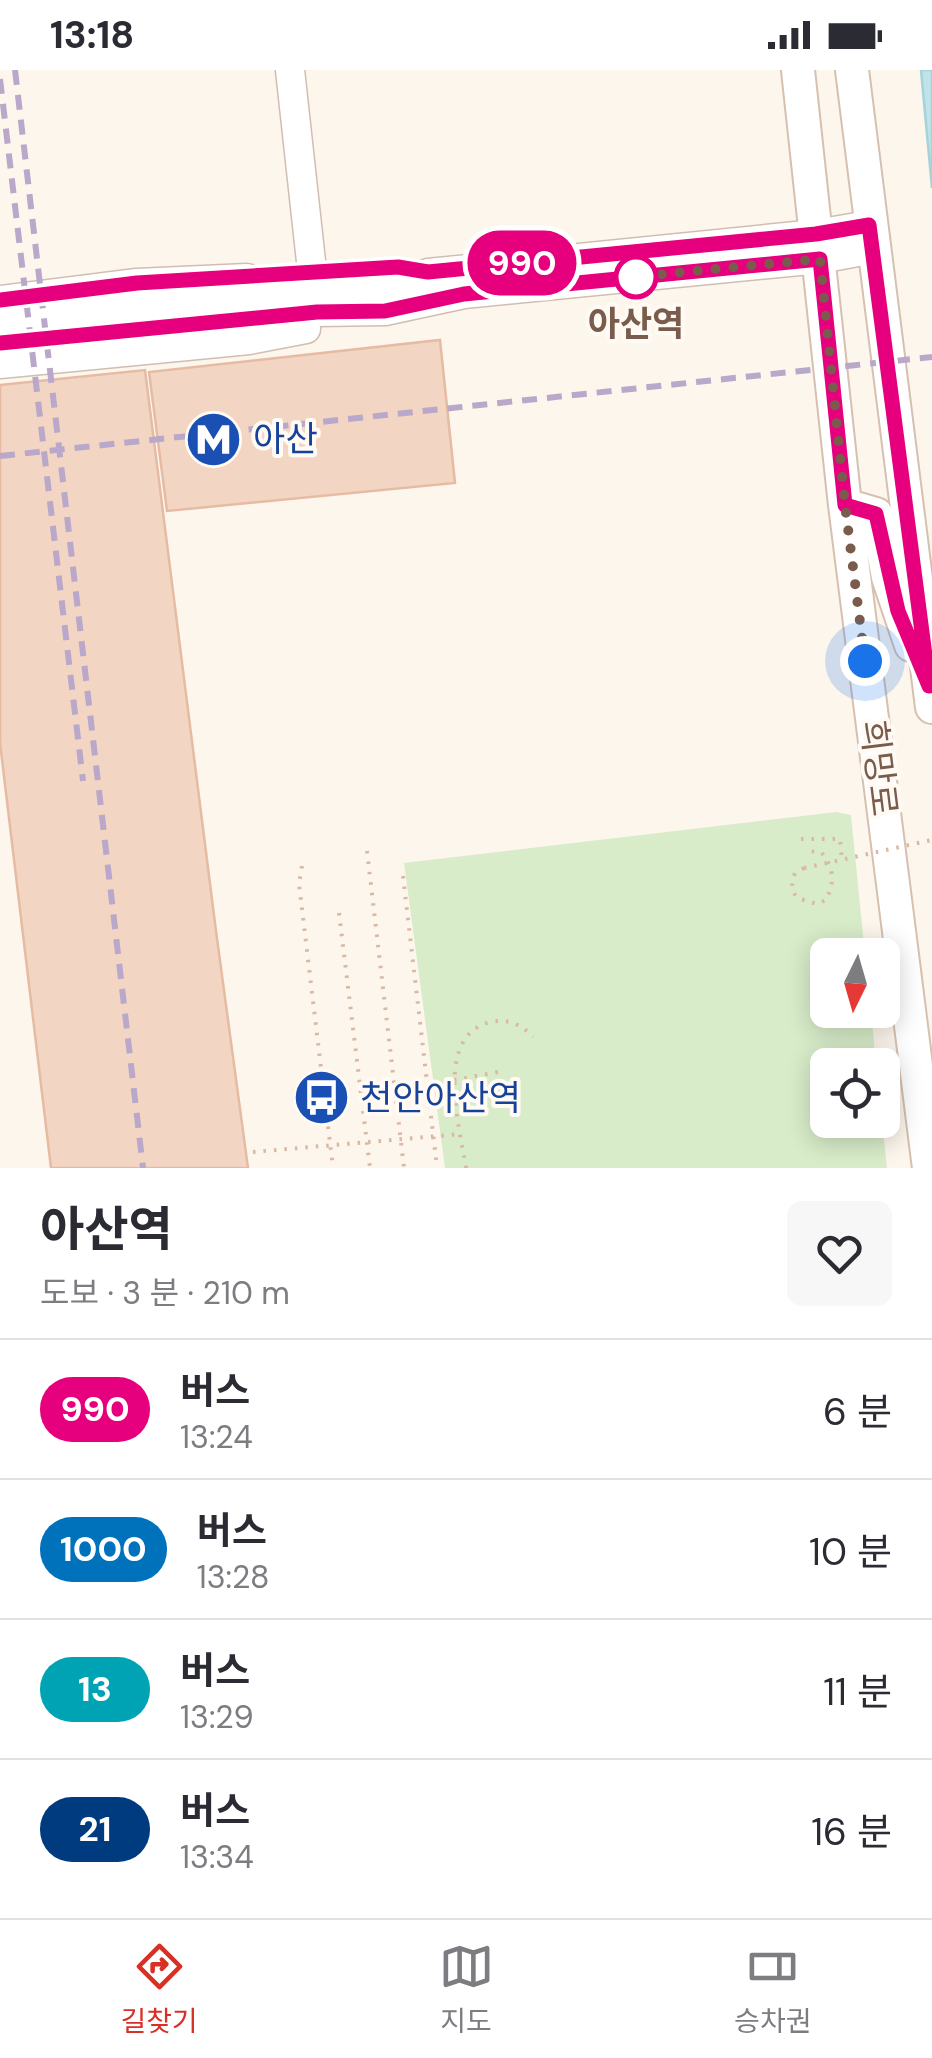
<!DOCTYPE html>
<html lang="ko">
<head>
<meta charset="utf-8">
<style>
  :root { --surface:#fff; --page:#f7f7f7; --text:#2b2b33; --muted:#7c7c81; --line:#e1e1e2; --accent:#d93025 }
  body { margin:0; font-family:"DM Sans","Noto Sans KR",sans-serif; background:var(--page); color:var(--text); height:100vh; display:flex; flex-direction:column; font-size:38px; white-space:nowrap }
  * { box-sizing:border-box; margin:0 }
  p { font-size:32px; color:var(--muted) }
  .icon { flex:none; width:55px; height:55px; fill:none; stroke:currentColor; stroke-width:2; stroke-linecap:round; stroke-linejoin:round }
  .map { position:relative; height:1098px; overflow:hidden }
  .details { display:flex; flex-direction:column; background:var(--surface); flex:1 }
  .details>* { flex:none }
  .badge { padding:0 20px; border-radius:32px; font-size:35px; line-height:65px }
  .needle { width:65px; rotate:185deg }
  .controls { position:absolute; left:810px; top:868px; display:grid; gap:20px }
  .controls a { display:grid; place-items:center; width:90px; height:90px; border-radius:15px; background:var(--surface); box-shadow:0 5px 25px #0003; font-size:50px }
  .you { position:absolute; width:50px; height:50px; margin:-25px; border:8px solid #fff; border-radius:50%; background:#1a73e8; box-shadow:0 0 0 15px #1a73e833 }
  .map>.badge { position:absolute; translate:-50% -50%; box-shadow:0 0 0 5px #fff }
  .round { display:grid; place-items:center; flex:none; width:105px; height:105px; border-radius:15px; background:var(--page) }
  .headline { display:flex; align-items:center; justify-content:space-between; height:170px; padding:0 40px }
  h1 { font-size:48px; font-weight:700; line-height:75px }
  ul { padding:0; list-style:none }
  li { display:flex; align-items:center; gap:30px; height:140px; padding:0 40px; border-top:2px solid var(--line) }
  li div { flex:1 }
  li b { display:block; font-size:38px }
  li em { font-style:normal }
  li .badge { min-width:110px; font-weight:700; text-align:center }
  .status { display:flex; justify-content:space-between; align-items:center; height:70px; padding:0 50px; background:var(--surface); direction:ltr }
  .status svg { height:28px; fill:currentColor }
  .tabs { display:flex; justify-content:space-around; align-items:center; height:140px; border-top:2px solid var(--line); background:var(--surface); font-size:28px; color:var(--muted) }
  .tabs a { display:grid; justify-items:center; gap:5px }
  .tabs .selected { color:var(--accent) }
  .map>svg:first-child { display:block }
</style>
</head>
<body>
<div class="status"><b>13:18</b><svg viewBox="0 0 49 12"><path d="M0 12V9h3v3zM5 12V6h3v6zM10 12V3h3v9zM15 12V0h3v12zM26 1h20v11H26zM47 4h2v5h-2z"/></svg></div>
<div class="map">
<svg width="932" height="1098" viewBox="0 0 932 1098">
  <rect width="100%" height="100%" fill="#fdf6ec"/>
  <path fill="#d8ecc9" d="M836 742 851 745 865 885H828V940H871L876 995H828V1050H882L887 1098H445L404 793Z"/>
  <path fill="#bfe3e8" stroke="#a5d3da" stroke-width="2.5" d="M921 0H932V118Z"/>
  <path fill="#f3d5c3" stroke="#e6bba3" stroke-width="2.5" d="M440 270 455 413 167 441 149 302Z
    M145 300 216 861 248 1098H51L0 673V315Z"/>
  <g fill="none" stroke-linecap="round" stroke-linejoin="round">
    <defs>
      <path id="tertiary" d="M290 0 316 237
        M0 230 137 213 247 208
        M0 252 211 229 403 214 428 203 816 164 869 155
        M0 273 317 242 385 241 464 224 820 189 874 179
        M0 294 249 270 306 259"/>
      <path id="secondary" d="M798 0 845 435 929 1098
        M852 0 932 637
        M845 435 876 444 888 507 911 575"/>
    </defs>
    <use href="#tertiary" stroke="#d1beb0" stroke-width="31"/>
    <use href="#secondary" stroke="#d6c0b0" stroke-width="36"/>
    <path stroke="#d9b8a5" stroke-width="4" stroke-dasharray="2.5 8" stroke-linecap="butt" d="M801 769H840L842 791
      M367 781 404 1098
      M302 796 299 814 333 1098
      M804 798 795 803C791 814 791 819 797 828L817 834 826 830C835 812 834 797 821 782L806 781
      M403 806 437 1098
      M339 843 370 1098
      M454 1010 498 1002
      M456 1024 470 1021
      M253 1082 461 1064
      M466 1098C460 1058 433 965 491 952 508 948 522 955 533 967"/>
    <use href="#tertiary" stroke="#fff" stroke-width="28"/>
    <use href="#secondary" stroke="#fff" stroke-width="32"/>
    <path stroke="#b9a8c9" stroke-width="6" stroke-dasharray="15 10" stroke-linecap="butt" d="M15 0 143 1098
      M0 9 83 711
      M0 386 932 287"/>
    <path stroke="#d9b8a5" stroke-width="4" stroke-dasharray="2.5 8" stroke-linecap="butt" d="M804 798 932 770"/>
  </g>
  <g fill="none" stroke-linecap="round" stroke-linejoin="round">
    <defs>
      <path id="line" d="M0 230 137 213 398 197 428 202 816 164 869 155 929 616 898 541 876 444 845 435 820 189 464 224 385 241 317 242 0 273"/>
    </defs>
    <use href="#line" stroke="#fff" stroke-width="22"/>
    <use href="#line" stroke="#e6007e" stroke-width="15"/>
    <path stroke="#7a5c4d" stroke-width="10" stroke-dasharray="0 18" d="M636 207 622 208 820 189 845 435 865 591"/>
  </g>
  <defs>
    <symbol id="metro-disc" viewBox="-11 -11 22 22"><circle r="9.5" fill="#1a4fb4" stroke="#fffaf3"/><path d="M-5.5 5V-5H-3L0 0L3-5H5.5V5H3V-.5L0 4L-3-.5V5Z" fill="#fff"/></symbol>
    <symbol id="bus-disc" viewBox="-11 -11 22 22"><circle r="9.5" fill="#1a4fb4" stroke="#fffaf3"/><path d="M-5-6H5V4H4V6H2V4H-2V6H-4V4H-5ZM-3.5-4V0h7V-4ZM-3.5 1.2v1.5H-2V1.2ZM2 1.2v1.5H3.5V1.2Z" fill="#fff"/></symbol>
  </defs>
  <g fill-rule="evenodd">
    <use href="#metro-disc" x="182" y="338" width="63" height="63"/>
    <use href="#bus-disc" x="290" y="996" width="63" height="63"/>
  </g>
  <circle fill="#fff" stroke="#e6007e" stroke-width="5" cx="636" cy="207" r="20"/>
  <g text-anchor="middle" stroke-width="8" stroke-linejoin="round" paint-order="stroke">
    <g font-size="35" font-weight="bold" fill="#7a5c4d" stroke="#fffaf3">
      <text x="636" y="266">아산역</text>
    </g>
    <g font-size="35" fill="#164399" stroke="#fffaf3" text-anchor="start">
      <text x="253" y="381">아산</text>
      <text x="360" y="1040">천안아산역</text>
    </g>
    <g font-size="35" fill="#7a5c4d" stroke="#fffaf3">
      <text transform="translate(879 698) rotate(83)" y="12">희망로</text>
    </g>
  </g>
</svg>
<div class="controls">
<a><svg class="needle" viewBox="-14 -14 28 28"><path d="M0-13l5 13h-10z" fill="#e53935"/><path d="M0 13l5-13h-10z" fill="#7c7c81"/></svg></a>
<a><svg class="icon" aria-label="locate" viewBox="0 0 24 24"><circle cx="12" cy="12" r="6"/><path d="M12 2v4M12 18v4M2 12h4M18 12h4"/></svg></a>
</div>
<div class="you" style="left:865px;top:591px"></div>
<b class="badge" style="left:522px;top:193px;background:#e6007e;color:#fff">990</b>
</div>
<section class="details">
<div class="headline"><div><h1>아산역</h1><p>도보 · 3 분 · 210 m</p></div><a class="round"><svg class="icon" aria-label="heart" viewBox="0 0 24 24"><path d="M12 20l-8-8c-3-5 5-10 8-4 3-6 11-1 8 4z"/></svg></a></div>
<ul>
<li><span class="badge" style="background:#e6007e;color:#fff">990</span><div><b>버스</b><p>13:24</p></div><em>6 분</em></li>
<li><span class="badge" style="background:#0072bc;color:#fff">1000</span><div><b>버스</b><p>13:28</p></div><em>10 분</em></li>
<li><span class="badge" style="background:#00a3b4;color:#fff">13</span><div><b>버스</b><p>13:29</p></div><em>11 분</em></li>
<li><span class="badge" style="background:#003b80;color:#fff">21</span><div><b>버스</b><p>13:34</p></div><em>16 분</em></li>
</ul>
</section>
<nav class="tabs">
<a class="selected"><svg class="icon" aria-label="directions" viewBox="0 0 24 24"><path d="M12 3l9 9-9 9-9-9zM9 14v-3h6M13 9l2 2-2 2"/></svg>길찾기</a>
<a><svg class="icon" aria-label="map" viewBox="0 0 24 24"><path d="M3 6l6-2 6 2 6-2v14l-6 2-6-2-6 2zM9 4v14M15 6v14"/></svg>지도</a>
<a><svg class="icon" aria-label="tickets" viewBox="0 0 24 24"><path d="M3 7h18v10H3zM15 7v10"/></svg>승차권</a>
</nav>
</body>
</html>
